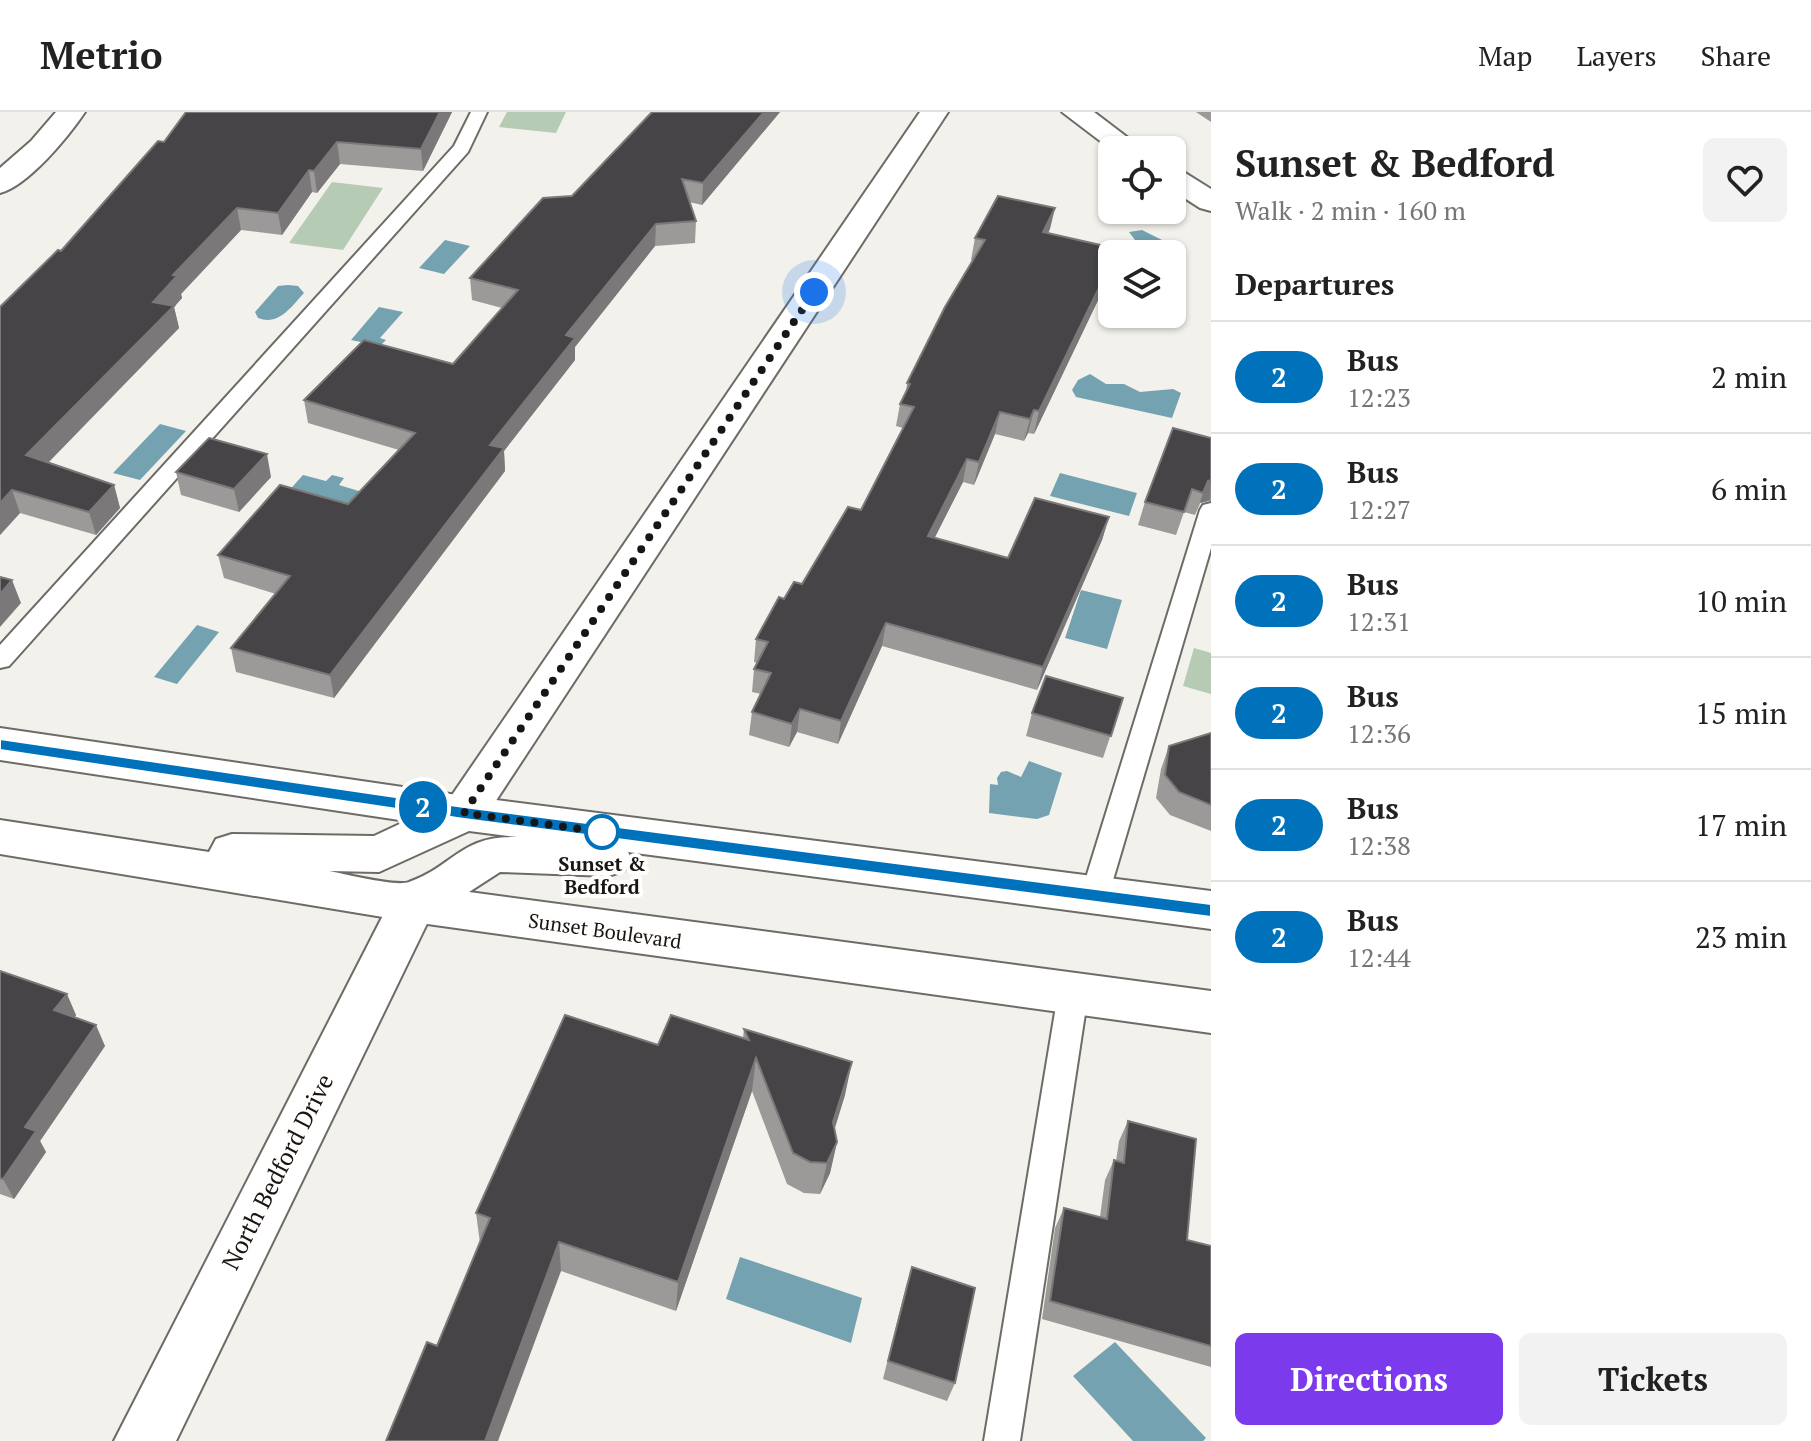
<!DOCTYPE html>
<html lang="en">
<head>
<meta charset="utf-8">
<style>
  :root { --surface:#fff; --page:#f2f2f2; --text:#222; --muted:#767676; --line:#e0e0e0; --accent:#7c3aed }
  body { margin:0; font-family:"PT Serif",serif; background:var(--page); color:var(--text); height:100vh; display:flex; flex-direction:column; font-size:30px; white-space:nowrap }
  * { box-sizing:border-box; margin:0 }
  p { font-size:26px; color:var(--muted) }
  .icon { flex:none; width:44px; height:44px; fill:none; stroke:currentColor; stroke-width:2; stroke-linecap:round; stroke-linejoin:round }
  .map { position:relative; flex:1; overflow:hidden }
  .sheet { display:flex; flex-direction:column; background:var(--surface); width:600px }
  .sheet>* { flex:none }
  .badge { padding:0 16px; border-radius:26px; font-size:28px; line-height:52px }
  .controls { position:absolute; left:1098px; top:24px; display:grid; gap:16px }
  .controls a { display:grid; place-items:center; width:88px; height:88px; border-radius:12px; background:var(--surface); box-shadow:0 2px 6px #0004; font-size:40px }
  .you { position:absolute; width:40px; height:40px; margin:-20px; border:6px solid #fff; border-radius:50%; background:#1a73e8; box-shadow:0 0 0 12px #1a73e833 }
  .map>.badge { position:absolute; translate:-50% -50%; box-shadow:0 0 0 4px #fff }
  h2 { padding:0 24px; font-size:30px; line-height:72px }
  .round { display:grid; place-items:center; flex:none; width:84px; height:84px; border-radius:12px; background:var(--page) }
  .overview { display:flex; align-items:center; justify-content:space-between; height:136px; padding:0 24px }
  h1 { font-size:38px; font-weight:700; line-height:60px }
  .button { display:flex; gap:16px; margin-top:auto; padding:16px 24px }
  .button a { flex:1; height:92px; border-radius:12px; background:var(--accent); color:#fff; font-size:32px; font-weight:700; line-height:92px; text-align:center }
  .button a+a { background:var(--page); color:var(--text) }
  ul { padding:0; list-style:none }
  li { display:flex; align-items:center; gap:24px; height:112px; padding:0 24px; border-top:2px solid var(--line) }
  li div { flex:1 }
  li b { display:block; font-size:30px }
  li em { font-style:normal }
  li .badge { min-width:88px; font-weight:700; text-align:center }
  header { display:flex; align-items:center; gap:48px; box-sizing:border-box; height:112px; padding:0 40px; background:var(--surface); border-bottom:2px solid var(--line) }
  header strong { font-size:38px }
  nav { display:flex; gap:44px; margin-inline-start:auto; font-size:28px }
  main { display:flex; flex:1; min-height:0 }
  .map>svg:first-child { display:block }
</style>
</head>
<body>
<header>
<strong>Metrio</strong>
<nav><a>Map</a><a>Layers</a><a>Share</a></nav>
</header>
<main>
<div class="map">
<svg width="1211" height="1329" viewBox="0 0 1211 1329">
  <rect width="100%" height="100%" fill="#f3f1eb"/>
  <path fill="#b5cbb3" d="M507 0H566L556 21 499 15Z
    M332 70 383 76 343 138 289 131Z
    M1194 536 1211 541V582L1183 574Z"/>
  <path fill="#74a2b1" d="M1142 118 1162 128 1169 142H1138L1134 138 1135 128 1129 120Z
    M445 128 470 134 444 162 419 156Z
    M288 173 298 174 304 181C291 195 279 214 258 206L255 200 278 174Z
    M379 195 403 200 380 226 386 228 380 234 351 228Z
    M1090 262 1106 272H1124L1140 280 1173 277 1181 281 1172 306 1076 285 1072 278 1078 268Z
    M160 312 186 319 140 368 113 361Z
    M1060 361 1137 381 1129 404 1050 384Z
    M303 363 326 369 332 363 344 366 339 373 362 380 345 400 285 383Z
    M1081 478 1122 488 1107 537 1065 526Z
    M197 513 219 520 177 572 154 565Z
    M1029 649 1062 661 1049 703 1037 707 989 701 990 672 998 673 997 666 1001 660 1007 659 1021 665Z
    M740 1145 862 1186 851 1231 726 1187Z
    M1115 1230 1206 1326 1203 1329H1133L1073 1264Z"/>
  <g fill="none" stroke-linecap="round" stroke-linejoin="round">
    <defs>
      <path id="lane" d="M471 0H487L468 40 9 554 0 556V533L454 34Z
        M1211 391V436L1108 785 1104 793 1094 796 1084 793 1080 785 1200 398 1203 393Z
        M1073 870 1083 873 1088 882 1020 1329H984L1058 882 1063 873Z"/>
      <path id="street" d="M56 0H85C69 24 28 74 0 81V56L31 29Z
        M920 0H948L480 713 464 718 448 713 442 701 448 689Z
        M1062 0H1094L1144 38H1112Z
        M1172 56 1182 59 1211 77V99L1200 96 1172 78Z
        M413 772 430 778 437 791 176 1329H114L396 778Z"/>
      <path id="secondary" d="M0 616 464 684 1211 779V817L628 740 631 746 624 759 608 764 500 760 469 780 1211 879V921L413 810 0 742V708L209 740 216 727 232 722 374 724 406 709 0 648ZM469 719 517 725C461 723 454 754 409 770 396 775 346 762 329 759L379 760Z"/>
    </defs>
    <use href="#lane" stroke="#6e6b67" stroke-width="4"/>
    <use href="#street" stroke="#6e6b67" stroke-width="4"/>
    <use href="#secondary" stroke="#6e6b67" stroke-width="4"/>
    <use href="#lane" fill="#fff" fill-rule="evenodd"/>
    <use href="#street" fill="#fff" fill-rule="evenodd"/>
    <use href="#secondary" fill="#fff" fill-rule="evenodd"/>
  </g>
  <path fill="#9c9a99" d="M186 0H452L423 59 340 52 317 81 312 80 282 123 241 118 181 182 182 186 174 195 179 216 49 350 114 373 120 396 96 423 20 401 0 423 61 139 164 30Z
    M780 0 702 93 689 90 696 109 695 131 655 134 575 235V248L504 339 505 359 334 586 236 560 231 536 276 482 224 466 218 443 348 392 399 338 308 311 304 288 453 252 502 196 472 188 470 166 572 84Z
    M1196 0H1211V10Z
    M1055 96 1048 122 1112 159 1034 322 1028 321 1024 329 995 322 974 373 963 370 934 426 1008 446 1109 405 1102 428 1037 578 882 534 838 632 797 620 789 635 749 623 752 600 761 582 752 580 754 557 757 551 754 550 756 527 784 487 802 472 861 398 903 316 896 314 900 292 906 281 907 271 973 148H971L975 126Z
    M1211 326V389L1200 391 1195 403 1184 400 1176 423 1138 413 1145 390Z
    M176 360 271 365 239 400 181 383Z
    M1123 586 1103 646 1026 624 1032 601Z
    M1211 621V719L1170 703 1156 686 1161 657 1169 634Z
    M0 859 76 903 75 905 105 934 40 1029 46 1040 14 1087 0 1082Z
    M744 917 845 983 834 1017 837 1030 830 1061 820 1082 804 1081 787 1072 752 979 676 1199 561 1159 437 1234 480 1131 476 1101 658 933 743 926Z
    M1128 1009 1187 1128 1211 1134V1255L1042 1207 1055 1116 1064 1096 1100 1105 1105 1068 1114 1048 1116 1049 1119 1029Z
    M912 1155 955 1271 947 1289 883 1267 906 1174Z"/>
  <path fill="#7a7878" d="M440 0H452L423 59 421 37Z
    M764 0H780L702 93 703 71Z
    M337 30 340 52 317 81 314 59Z
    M309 58 312 80 282 123 278 101Z
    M237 96 241 118 181 182 182 186 174 195 179 216 34 365 26 343 153 190 173 163Z
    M1055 96 1050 117 1038 142 1043 120Z
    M656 112 655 134 575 235V248L504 339 505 359 334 586 330 563 566 223Z
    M1112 149V159L1034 322 1039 299Z
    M1034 298 1028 321 1024 329 1030 307Z
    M1000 300 995 322 974 373 979 350Z
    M267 342 271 365 239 400 234 377Z
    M967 347 963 370 924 447 928 424Z
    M1211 368 1210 388 1200 391 1195 403 1208 369Z
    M114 373 120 396 96 423 89 400Z
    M12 378 20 401 0 423V391Z
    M1109 405 1102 428 1037 578 1043 555Z
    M12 468 21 491 0 515V482Z
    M886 511 882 534 838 632 841 609Z
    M800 597 797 620 789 635 792 612Z
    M67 882 76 903 64 920 54 898Z
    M96 913 105 934 40 1029 46 1040 14 1087 3 1067 25 1015Z
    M756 946 752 979 676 1199 678 1170Z
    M852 950 845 983 827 1042 833 1010Z
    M837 1030 830 1061 820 1082 827 1051Z
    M559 1130 561 1159 498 1329H485Z"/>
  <path fill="#464447" stroke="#7a7878" stroke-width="2" d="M186 0H440L421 37 337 30 314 59 309 58 278 101 237 96 173 163 177 164 153 190 174 194 26 343 114 373 89 400 12 378 0 391V195L58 138 61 139 158 29 164 30Z
    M652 0H764L703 71 682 67 696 109 656 112 566 223 575 226 490 333 504 336 330 563 231 536 290 464 218 443 280 373 348 392 415 321 304 288 364 228 453 252 518 178 470 166 543 86 572 84Z
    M998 84 1055 96 1043 120 1118 137 1115 142H1112V149L1039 299 1034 298 1030 307 1000 300 979 350 967 347 928 424 1008 446 1035 386 1109 405 1043 555 886 511 841 609 800 597 792 612 752 600 771 561 754 557 768 530 756 527 779 485 784 487 794 470 802 472 848 395 861 398 914 295 900 292 910 272 907 271 945 195 985 128 975 126Z
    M1173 316 1211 326V368L1208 369 1203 381 1192 377 1184 400 1145 390Z
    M209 326 267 342 234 377 176 360Z
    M0 465 12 468 0 482Z
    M1046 564 1123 586 1111 624 1032 601Z
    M1211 621V693L1179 680 1165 663 1169 634Z
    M0 859 67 882 54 898 96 913 25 1015 36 1019 3 1067 0 1066Z
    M565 903 658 933 671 903 749 928 744 917 852 950 833 1010 837 1030 827 1051 810 1050 793 1041 756 946 678 1170 559 1130 485 1329H386L427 1230 437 1234 490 1106 476 1101Z
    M1128 1009 1196 1027 1187 1128 1211 1134V1234L1050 1189 1064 1096 1107 1107 1114 1048 1124 1051Z
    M912 1155 975 1176 955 1271 888 1249Z"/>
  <path fill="#0072bc" stroke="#fff" stroke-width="2" d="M0 627 464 695 1211 792V805L464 707 0 638Z"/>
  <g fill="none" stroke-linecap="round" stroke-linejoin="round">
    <path stroke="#171614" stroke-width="8" stroke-dasharray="0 14.4" d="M602 720 611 721 464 701 814 180"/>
  </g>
  <circle fill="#fff" stroke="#0072bc" stroke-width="4" cx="602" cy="720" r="16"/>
  <g text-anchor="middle" stroke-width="8" stroke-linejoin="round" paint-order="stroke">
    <g font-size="20" font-weight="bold" fill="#171614" stroke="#fffefd">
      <text x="602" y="759">Sunset &amp;<tspan x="602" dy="23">Bedford</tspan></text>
    </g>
    <g font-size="20" fill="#171614" stroke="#fffefd">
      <text transform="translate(605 819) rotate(8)" y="7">Sunset Boulevard</text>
    </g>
    <g font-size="24" fill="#171614" stroke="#fffefd">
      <text transform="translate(278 1060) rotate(-63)" y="8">North Bedford Drive</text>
    </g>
  </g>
</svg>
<div class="controls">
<a><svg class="icon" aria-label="locate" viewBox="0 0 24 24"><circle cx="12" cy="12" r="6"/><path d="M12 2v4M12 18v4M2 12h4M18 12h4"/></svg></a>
<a><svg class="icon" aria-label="layers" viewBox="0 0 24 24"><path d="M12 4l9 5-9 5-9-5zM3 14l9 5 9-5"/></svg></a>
</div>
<div class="you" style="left:814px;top:180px"></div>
<b class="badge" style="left:423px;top:695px;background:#0072bc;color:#fff">2</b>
</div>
<section class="sheet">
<div class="overview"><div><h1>Sunset &amp; Bedford</h1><p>Walk · 2 min · 160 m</p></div><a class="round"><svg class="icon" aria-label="heart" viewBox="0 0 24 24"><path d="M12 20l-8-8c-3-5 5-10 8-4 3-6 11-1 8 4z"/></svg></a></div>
<h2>Departures</h2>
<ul>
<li><span class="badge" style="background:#0072bc;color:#fff">2</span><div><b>Bus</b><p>12:23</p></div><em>2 min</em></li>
<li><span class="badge" style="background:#0072bc;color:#fff">2</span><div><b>Bus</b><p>12:27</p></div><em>6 min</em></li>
<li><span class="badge" style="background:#0072bc;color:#fff">2</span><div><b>Bus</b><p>12:31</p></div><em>10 min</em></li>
<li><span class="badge" style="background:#0072bc;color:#fff">2</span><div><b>Bus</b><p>12:36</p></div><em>15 min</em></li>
<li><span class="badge" style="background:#0072bc;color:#fff">2</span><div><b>Bus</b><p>12:38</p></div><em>17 min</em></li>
<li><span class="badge" style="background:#0072bc;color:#fff">2</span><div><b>Bus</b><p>12:44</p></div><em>23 min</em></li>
</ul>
<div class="button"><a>Directions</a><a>Tickets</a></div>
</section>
</main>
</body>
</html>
